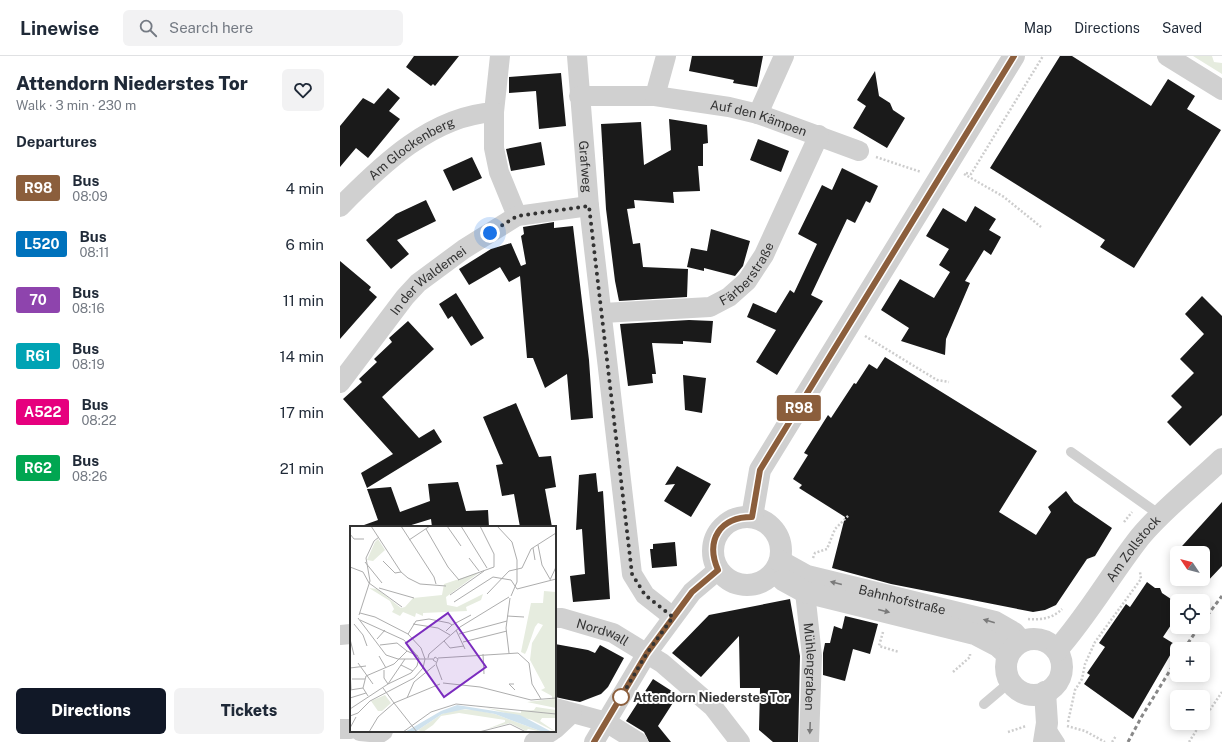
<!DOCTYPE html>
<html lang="en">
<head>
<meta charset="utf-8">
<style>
  :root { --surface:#fff; --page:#f2f2f3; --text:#1f2937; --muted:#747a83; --line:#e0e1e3; --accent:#111827 }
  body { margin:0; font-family:"Public Sans",sans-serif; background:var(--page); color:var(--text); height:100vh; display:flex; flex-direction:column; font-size:15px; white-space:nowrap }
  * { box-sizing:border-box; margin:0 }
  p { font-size:13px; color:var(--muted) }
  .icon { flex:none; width:22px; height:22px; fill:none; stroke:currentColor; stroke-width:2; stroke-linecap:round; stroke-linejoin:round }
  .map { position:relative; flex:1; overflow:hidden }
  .details { display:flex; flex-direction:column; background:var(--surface); width:340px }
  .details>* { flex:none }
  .badge { padding:0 8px; border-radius:3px; font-size:14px; line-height:26px }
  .needle { width:26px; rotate:305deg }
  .tools { position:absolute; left:830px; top:490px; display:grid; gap:8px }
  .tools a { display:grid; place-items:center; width:40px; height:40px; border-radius:6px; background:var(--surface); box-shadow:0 2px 10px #0003; font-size:20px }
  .you { position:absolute; width:20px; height:20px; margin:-10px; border:3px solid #fff; border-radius:50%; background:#1a73e8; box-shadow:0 0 0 6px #1a73e833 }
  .map>.badge { position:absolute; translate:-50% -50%; box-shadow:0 0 0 2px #fff }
  h2 { padding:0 16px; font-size:15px; line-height:36px }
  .round { display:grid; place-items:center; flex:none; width:42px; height:42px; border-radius:6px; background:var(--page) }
  .overview { display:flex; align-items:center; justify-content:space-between; height:68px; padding:0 16px }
  h1 { font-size:19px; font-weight:800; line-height:30px }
  .button { display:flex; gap:8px; margin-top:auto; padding:8px 16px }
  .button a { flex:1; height:46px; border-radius:6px; background:var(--accent); color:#fff; font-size:16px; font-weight:800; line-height:46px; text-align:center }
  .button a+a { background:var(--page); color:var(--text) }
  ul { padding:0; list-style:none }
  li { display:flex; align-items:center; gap:12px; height:56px; padding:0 16px }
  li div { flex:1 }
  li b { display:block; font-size:15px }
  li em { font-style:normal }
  li .badge { min-width:44px; font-weight:700; text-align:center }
  header { display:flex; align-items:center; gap:24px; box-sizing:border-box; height:56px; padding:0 20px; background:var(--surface); border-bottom:1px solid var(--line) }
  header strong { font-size:19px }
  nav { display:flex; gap:22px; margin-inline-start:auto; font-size:14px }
  .search { width:280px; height:36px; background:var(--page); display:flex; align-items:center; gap:10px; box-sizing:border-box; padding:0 14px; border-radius:6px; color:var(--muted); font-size:15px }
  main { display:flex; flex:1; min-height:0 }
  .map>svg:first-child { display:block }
</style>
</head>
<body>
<header>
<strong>Linewise</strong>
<div class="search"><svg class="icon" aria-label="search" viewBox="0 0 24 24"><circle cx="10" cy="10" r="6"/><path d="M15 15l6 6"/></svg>Search here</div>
<nav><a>Map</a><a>Directions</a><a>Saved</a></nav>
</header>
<main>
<section class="details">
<div class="overview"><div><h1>Attendorn Niederstes Tor</h1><p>Walk · 3 min · 230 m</p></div><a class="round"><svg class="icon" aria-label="heart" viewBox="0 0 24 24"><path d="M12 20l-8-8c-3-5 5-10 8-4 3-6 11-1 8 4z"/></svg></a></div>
<h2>Departures</h2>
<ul>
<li><span class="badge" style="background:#8b5e3c;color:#fff">R98</span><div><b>Bus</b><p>08:09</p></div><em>4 min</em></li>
<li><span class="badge" style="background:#0072bc;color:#fff">L520</span><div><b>Bus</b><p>08:11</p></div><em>6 min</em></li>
<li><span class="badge" style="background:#8e44ad;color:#fff">70</span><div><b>Bus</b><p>08:16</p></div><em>11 min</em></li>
<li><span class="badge" style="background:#00a3b4;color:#fff">R61</span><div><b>Bus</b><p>08:19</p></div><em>14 min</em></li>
<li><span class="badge" style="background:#e6007e;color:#fff">A522</span><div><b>Bus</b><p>08:22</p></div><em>17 min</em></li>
<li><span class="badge" style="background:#00a651;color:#fff">R62</span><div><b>Bus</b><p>08:26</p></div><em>21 min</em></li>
</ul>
<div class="button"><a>Directions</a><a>Tickets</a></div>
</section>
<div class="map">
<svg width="882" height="686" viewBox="0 0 882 686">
  <rect width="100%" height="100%" fill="#fff"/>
  <path fill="#e6ecdf" d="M853 0H872L874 6 882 7V18Z"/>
  <path fill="#1a1a1a" d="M74 0H119L95 30 93 28 91 30 66 11Z
    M352 0H423L417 31 393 27 394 24 349 15Z
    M720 0H732L811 50 828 23 855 40 847 53 881 74 794 212 760 191 765 184 650 112Z
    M535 15 539 40 550 47 553 54 565 62 547 92 513 72 526 50 517 44Z
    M221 17 226 70 199 73 196 35 169 37V21Z
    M48 32 60 42 49 55 60 63 28 102 16 92 0 111V70L23 42 34 48Z
    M329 63 367 69 368 87 363 88V110H358L360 135 333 136 334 147 294 144 295 152 287 153 293 188 300 187 303 211 348 213 347 241 279 245 275 225 266 153 261 68 301 66 304 109 331 94Z
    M418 83 449 95 441 116 410 104Z
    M201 86 205 109 171 115 166 93Z
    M132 101 142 122 113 135 103 114Z
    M502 112 538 130 530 147 526 145 515 167 507 163 471 239 483 245 437 319 416 306 436 274 407 261 413 247 436 257 450 234 454 237 477 188 458 178 482 129 492 134Z
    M86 144 96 165 57 184 69 198 51 213 26 184 56 158Z
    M635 150 656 163 649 174 661 181 651 199 644 194 625 225 630 227 606 283 605 299 561 285 569 272 541 254 560 223 594 242 610 216 599 209 609 193 586 180 603 152 626 166Z
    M214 166V172L233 170 249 304 253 362 231 364 227 318 205 332 193 302H187L180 220 169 226 160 211 129 229 119 213 151 193 171 187 181 210 186 208 181 180 184 178 183 171Z
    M371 173 410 185 403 210 395 220 364 212V215L347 211 351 192 367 195Z
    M0 205 31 231 29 234 37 241 0 283Z
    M116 237 144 282 131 290 112 260 108 263 99 248Z
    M862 240 882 260V359L850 390 827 366 842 351 831 340 854 317 840 303 864 278 845 258Z
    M349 264 373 265 371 287 343 285V288L312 287 316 318H312L313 327 288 330 280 268Z
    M68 265 94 293 42 341 79 382 94 373 102 386 27 432 21 417 53 398 3 343 22 326 19 323 37 306 34 303 52 286 49 282Z
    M545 301 697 395 659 456 696 479 711 456 708 451 726 435 734 446 772 472 755 500 747 503 716 549 705 554 693 556 551 528 492 512 505 461 459 432 462 429 453 423 468 399 464 397 488 359 491 362 514 327 516 328 529 308 537 313Z
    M343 319 366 322 362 357 345 354Z
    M176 347 199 401 211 400 216 431 205 433 212 471H180L174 438 162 440 156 409 163 408 143 361Z
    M337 410 371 428 351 461 324 445 335 428 325 429Z
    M256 417 258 436 263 435 270 543 233 546 230 520 245 518 242 473 236 474 239 419Z
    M118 426 126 455 148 454 149 471H111L110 469 92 471 91 463 65 471H24V469L38 464 27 433 51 431 60 456 90 445 88 428Z
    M882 446V510L864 529 858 523H863V497H837V504L833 500Z
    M335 486 337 510 312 512 310 493H313V488Z
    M807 526 815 532H820L822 537 837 547V560L823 581 836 589 793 663 744 628 750 619 747 617 765 591 759 587 786 548 790 551Z
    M450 543 460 600 458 686H433L419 674 420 632H400L399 580 361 621 332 597 369 559Z
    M505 560 538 568 530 598 513 593 505 625 483 619V597L485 587H490L494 570 502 573Z
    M215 588 248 594 255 597 260 589 284 602 268 631 261 638 240 646 229 644 215 641Z
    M313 623 338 639 318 670 331 686H309L304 676 286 665Z"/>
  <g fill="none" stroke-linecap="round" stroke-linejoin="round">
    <path stroke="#cdcdcd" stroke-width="2.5" stroke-dasharray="2 2" stroke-linecap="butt" d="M536 101 581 116
      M626 117 631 118 703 0
      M624 118 664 141 701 171
      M525 280 597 324 609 326
      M784 466 792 456
      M473 502 475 497 487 493 495 473 509 459
      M688 563C700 564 712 563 722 553
      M543 576 539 590 559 596
      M613 616 630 601V598
      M863 664 882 636
      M728 666 735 634 742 623 745 608 755 586 801 523 800 516
      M727 670 745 675 765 686
      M668 676 686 670
      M772 686 776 680
      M849 686 861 667"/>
    <path stroke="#d0d0d0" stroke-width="10" d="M731 396 820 459
      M644 648 670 626
      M709 669 720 686"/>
    <g stroke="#d0d0d0" stroke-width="20">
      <path id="s1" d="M237 0 249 150 292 518 305 539 333 561"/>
      <path d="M827 0 882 34"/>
      <path id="s2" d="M239 40H315L389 51 418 58 519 95"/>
      <path d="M315 40 326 0"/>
      <path d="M154 56 160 0"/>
      <path d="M418 58 444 0"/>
      <path id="s3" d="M0 151C42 108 92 60 154 56V92L159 116 177 160"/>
      <path id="s4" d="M263 257 370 251 389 241 407 225 424 199 479 79"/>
      <path id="s5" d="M0 327 65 241 78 227 124 193 177 160 249 150"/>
      <path id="s6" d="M465 536 472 600 469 686"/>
      <path id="s7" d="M215 562H222L273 577 322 607 373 651 400 686"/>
      <path d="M0 579 11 578"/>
      <path d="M215 652 266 666 298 686"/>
      <path d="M0 673H11"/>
      <path d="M215 673 232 657"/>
      <path d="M20 675 40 677 43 675"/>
      <path d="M194 686 212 675"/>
      <path d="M254 686 307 597 352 536 378 514"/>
    </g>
    <g stroke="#d0d0d0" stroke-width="22">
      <circle cx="407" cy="495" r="34"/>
      <path d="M412 461 420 414 674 0"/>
      <path id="s8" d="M440 505 467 520 655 566 674 577 681 585"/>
      <path d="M443 524 465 536 635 578 658 590 668 599"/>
      <circle cx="694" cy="611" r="28"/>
      <path id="s9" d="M717 594C748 559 771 518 800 481 824 452 855 429 882 403"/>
      <path d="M704 686 707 667 705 636"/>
    </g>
    <path stroke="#888" stroke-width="3" stroke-dasharray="4 3" stroke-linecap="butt" d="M863 565 882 540
      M844 593 859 571
      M788 686 802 660 837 603"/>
  </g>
  <defs><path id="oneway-solid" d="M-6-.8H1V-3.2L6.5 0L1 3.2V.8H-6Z"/></defs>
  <g fill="#7a7a7a">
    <use href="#oneway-solid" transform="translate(496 527) rotate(-166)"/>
    <use href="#oneway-solid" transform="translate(544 555) rotate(14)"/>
    <use href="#oneway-solid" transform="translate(649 565) rotate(-164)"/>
    <use href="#oneway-solid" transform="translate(470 672) rotate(92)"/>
  </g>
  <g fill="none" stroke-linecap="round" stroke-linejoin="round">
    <defs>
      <path id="line" d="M254 686 307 597 352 536 378 514C365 484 380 461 412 461L420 414 674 0"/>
    </defs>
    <use href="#line" stroke="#fff" stroke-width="9"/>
    <use href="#line" stroke="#8b5e3c" stroke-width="6"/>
    <path stroke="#333" stroke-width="4" stroke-dasharray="0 7.2" d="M150 177 177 160 249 150 292 518 305 539 333 561 307 597 281 641"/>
  </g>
  <circle fill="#fff" stroke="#8b5e3c" stroke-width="2" cx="281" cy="641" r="8"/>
  <g text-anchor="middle" stroke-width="4" stroke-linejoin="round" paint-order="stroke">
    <g font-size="13" fill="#333" stroke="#fff">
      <text dy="5" stroke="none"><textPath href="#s2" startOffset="182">Auf den Kämpen</textPath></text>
      <text dy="5" stroke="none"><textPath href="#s3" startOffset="93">Am Glockenberg</textPath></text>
      <text dy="5" stroke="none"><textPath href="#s1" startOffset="111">Grafweg</textPath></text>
      <text dy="5" stroke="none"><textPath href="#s4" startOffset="158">Färberstraße</textPath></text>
      <text dy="5" stroke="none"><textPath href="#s5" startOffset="136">In der Waldemei</textPath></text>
      <text dy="5" stroke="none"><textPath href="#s9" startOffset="127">Am Zollstock</textPath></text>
      <text dy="5" stroke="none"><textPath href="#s8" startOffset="129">Bahnhofstraße</textPath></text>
      <text dy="5" stroke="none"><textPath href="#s7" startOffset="50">Nordwall</textPath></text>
      <text dy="5" stroke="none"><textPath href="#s6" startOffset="75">Mühlengraben</textPath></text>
    </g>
    <g font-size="13" font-weight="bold" fill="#333" stroke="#fff" text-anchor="start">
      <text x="293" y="646">Attendorn Niederstes Tor</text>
    </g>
  </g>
  <g transform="translate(10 470)">
    <rect width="206" height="206" fill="#fff"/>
    <path d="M28 13 35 24 23 35 17 34 25 16ZM130 46 96 71 97 79 107 81 133 68 131 74 116 81 117 85 73 87V90L66 87 65 91 53 86 50 90 42 86 44 83 40 75 19 62 27 63 51 82 55 81 63 72 92 69 94 58ZM194 65 206 66V182L177 176 202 173V170L191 164 195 162 180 134 182 117 193 99 188 97 185 101 177 124 175 128 171 126 181 77H193ZM35 169 41 177 32 185H28L21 175ZM186 181 206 184V192H192L190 195 206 206 182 194 136 182 171 187V185L184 184ZM106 183 125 184 145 188 193 206 178 203 176 205 160 197 137 203 155 196V194L109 187 91 190 83 199 73 206 68 204 92 188Z" fill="#e6ecdf"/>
    <path d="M107 179 170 189 202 206H193L145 188 115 183 92 188 65 206H55L91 185Z" fill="#cfe2ee"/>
    <path fill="none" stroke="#adadad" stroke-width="1" d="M21 0 51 46 58 52 70 58 96 60M51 0 84 51 86 58M97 0 111 20M111 0 137 42M147 0 162 16 167 34V56L161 70M76 3 98 41 109 54M0 8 4 13H14M59 14 80 0M188 19 192 39 200 53M183 22 185 34M119 32 129 45M33 35 45 47 51 46M15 36 32 57M0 41 13 46 19 57M108 54 144 41V28L130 0M200 54 206 41M19 57 52 81M29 62 64 72M137 68 159 45 172 42 181 23 206 7M100 69 134 45M104 76 143 51 161 54 167 63 206 53M9 89 20 55 16 32 24 15 29 11M157 90 174 91M8 92 36 129 48 133H83M10 94 54 114 69 132M4 98 13 109 17 120M63 98 88 102 100 109M102 99 121 89M106 104 115 123M58 108 66 95 79 93 99 97 102 99 96 105M109 108 157 95M0 113 4 129M27 113 35 104M94 115 100 122 114 120M113 116 157 105M30 119 47 117 57 125 68 130M159 127 156 102 160 72M133 128 134 148M29 130 36 142M78 132 79 128 110 101 159 71M88 132 168 127 179 137 182 158 191 173M86 136 83 134 85 131 88 133 86 138 92 154M8 137 23 158M51 139 63 145M0 142 16 140M34 144V152L38 158 55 133M0 145 1 163M16 150 44 138 57 125M16 150 13 162 18 170M2 153H15M93 157 130 161 181 174 206 172M164 158H159L165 164M33 162 44 177 90 158M0 164 13 162M0 172 16 167M57 172 64 156 85 139M0 183 38 158 61 147 67 140 69 132M0 190 8 187 20 175 64 152 73 142 75 133 71 122 58 108 25 91 10 87M0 202 6 191M19 206 28 191 44 177 67 206M53 206 81 186 106 178 206 188M129 206 160 198 176 206"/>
    <path fill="#7b2cbf" fill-opacity="0.15" stroke="#7b2cbf" stroke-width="2" d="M98 87 136 141 94 171 56 117Z"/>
    <rect width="206" height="206" fill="none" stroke="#333" stroke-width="2"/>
  </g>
</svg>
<div class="tools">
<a><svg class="needle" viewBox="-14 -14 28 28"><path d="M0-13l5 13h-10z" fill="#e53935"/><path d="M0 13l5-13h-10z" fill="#747a83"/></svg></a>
<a><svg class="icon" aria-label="locate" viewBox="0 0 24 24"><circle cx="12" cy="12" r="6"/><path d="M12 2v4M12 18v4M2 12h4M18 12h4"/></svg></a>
<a>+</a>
<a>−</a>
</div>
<div class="you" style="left:150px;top:177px"></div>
<b class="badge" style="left:459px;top:352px;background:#8b5e3c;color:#fff">R98</b>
</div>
</main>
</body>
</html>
